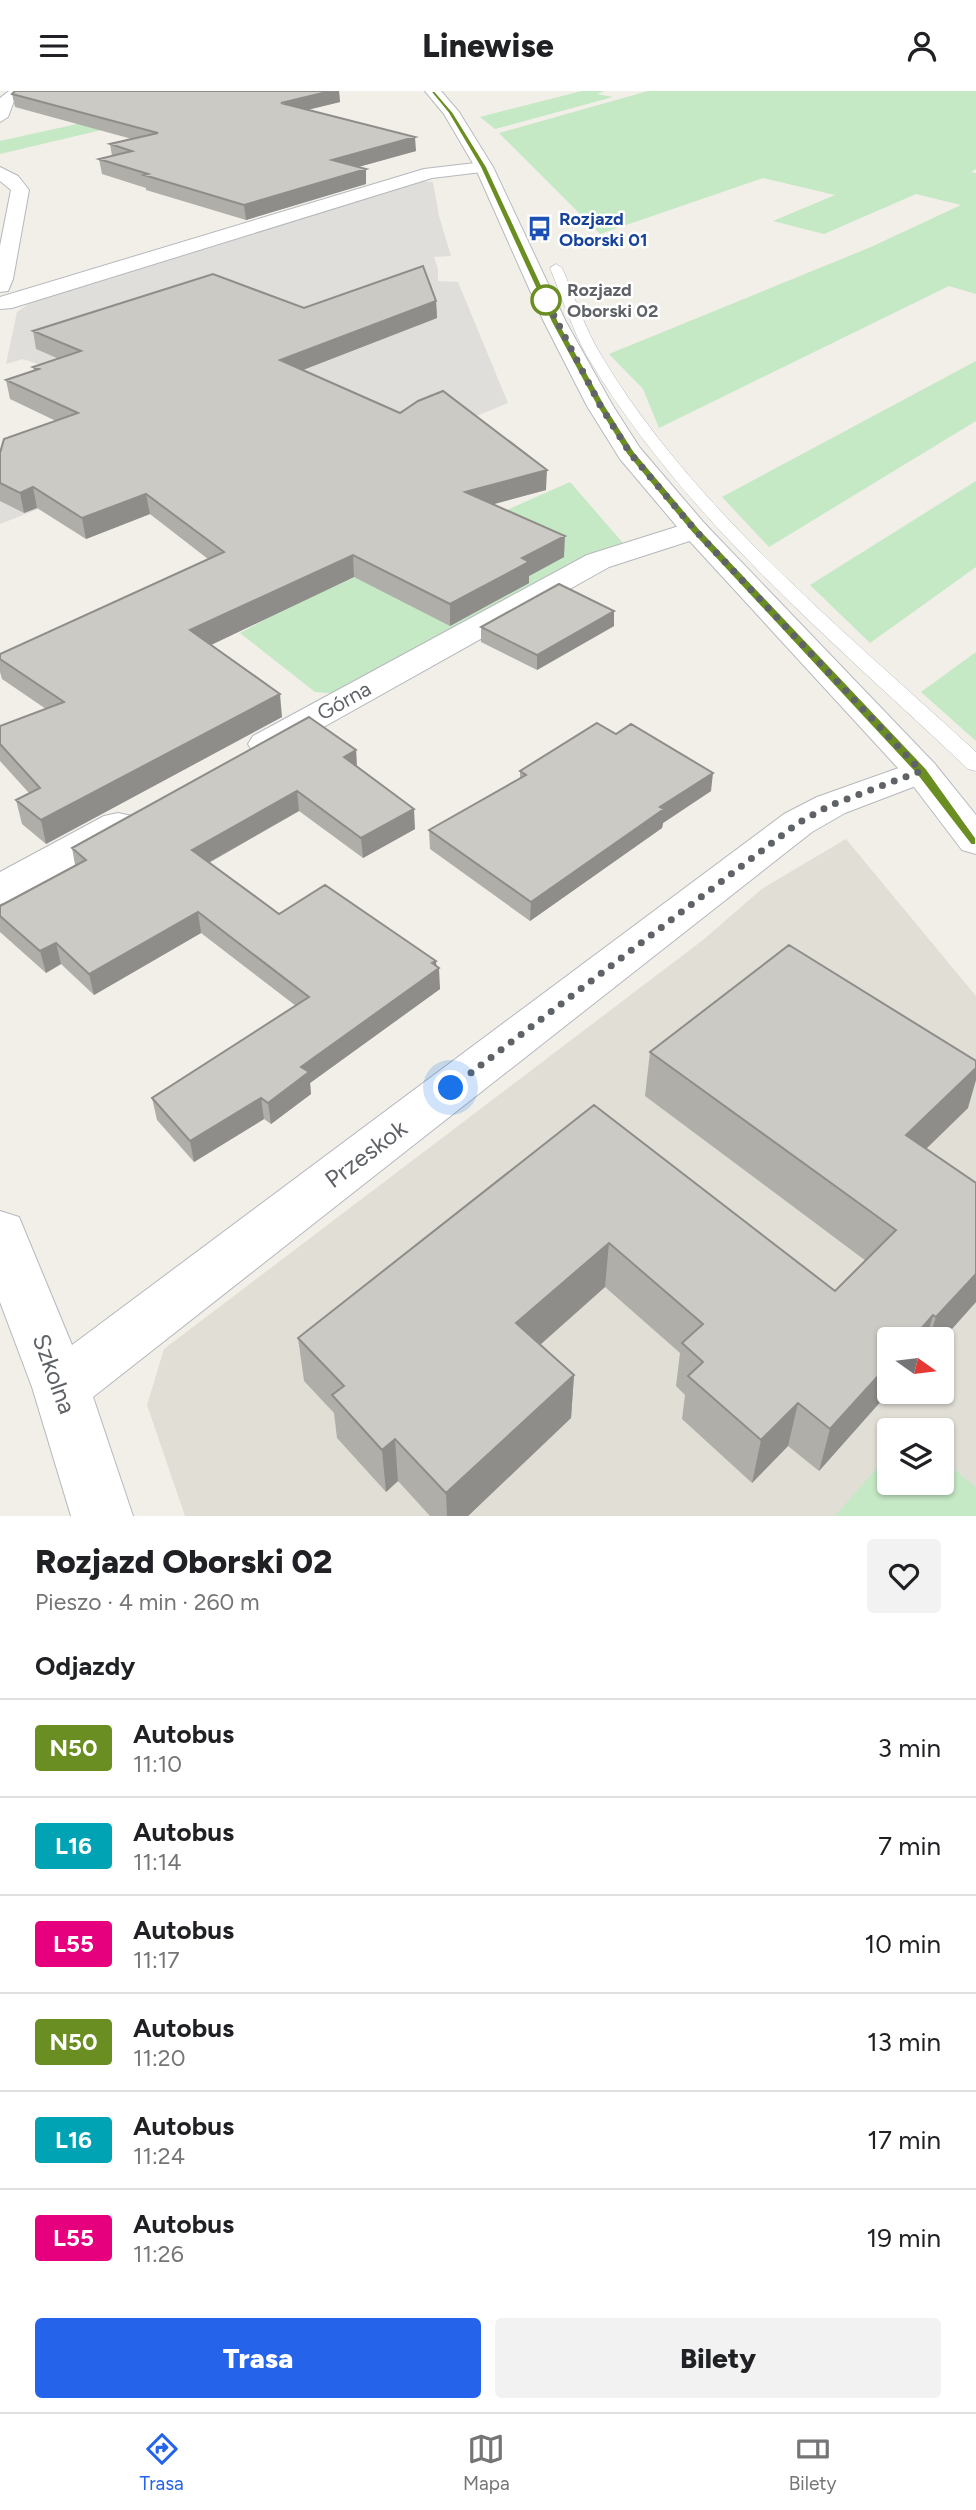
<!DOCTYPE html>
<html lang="pl">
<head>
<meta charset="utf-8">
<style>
  :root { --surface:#fff; --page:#f2f2f2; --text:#202124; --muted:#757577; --line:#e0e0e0; --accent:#2563eb }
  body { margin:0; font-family:Figtree,sans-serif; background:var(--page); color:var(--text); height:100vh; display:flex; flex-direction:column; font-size:26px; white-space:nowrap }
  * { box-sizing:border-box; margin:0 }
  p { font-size:23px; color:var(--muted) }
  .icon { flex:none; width:38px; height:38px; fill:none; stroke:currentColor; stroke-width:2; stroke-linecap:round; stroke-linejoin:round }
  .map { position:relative; height:1425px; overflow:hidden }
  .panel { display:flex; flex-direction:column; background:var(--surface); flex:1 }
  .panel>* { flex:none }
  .badge { padding:0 14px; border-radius:5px; font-size:24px; line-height:46px }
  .needle { width:46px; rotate:104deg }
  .buttons { position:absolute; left:877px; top:1236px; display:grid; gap:14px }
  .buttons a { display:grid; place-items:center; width:77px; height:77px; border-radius:7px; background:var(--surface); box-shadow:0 2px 5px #0004; font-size:35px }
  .you { position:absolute; width:35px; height:35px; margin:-18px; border:5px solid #fff; border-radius:50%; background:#1a73e8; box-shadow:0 0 0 10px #1a73e833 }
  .map>.badge { position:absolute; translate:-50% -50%; box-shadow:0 0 0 4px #fff }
  h2 { padding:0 35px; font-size:26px; line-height:63px }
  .round { display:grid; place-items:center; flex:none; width:74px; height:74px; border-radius:7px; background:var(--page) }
  .summary { display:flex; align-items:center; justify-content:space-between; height:119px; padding:0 35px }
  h1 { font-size:33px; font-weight:800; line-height:52px }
  .button { display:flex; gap:14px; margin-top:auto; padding:14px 35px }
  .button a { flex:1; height:80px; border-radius:7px; background:var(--accent); color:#fff; font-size:28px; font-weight:800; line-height:80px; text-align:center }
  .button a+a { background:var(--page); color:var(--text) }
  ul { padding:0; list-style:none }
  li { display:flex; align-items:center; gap:21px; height:98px; padding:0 35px; border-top:2px solid var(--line) }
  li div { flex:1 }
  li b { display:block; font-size:26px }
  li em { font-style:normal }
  li .badge { min-width:77px; font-weight:700; text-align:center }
  header { display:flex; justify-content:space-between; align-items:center; height:91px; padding:0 35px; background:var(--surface); font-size:32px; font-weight:800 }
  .menu { display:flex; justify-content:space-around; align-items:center; height:98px; border-top:2px solid var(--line); background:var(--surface); font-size:19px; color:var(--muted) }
  .menu a { display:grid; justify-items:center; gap:4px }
  .menu .on { color:var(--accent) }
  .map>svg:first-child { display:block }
</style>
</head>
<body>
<header><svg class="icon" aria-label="menu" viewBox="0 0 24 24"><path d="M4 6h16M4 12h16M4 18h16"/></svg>Linewise<svg class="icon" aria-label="person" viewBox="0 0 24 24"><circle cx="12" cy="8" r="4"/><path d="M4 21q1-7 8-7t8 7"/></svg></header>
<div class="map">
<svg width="976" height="1425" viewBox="0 0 976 1425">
  <rect width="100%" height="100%" fill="#f1efe8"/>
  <path fill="#e0deda" d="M420 90 433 91 439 125 451 165 434 166 438 178V190L458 191 508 312 377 366 185 450 125 404 110 390 0 433V360L130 312 76 286 23 268 6 273 17 221 34 209Z"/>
  <path fill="#e1ded6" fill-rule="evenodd" d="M846 748 976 905V1425H185L147 1314 164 1258 703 849 763 797ZM889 1248H942V1300H889ZM889 1339H942V1391H889Z"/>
  <path fill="#c5e8c5" d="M267 0 0 63V50L208 4Z
    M582 0H605L597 3 613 6 495 38 480 26Z
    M648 0H976V78L971 81 976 82V203L949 195 659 337 643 298 609 263 871 156 961 114 916 103 824 143 773 130 835 104 763 87 600 143 499 42Z
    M976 270V330L769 456 722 406Z
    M976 390V476L870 552 810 494Z
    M570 391 623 452 605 458 342 603 315 601 240 542 292 514Z
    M976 561V650L921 601Z
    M889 1363V1391H942V1369L976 1396V1425H835Z"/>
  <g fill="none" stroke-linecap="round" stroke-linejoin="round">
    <defs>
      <path id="service" d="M556 173 562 177C575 206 585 238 601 264 691 416 848 543 976 661V680L968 678C833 550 683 427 587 265 572 238 562 206 550 177Z"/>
      <path id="minor" d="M9 0H28L14 10 8 26 0 31V7Z
        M484 71 493 76 490 80 432 87 12 217 0 218V206L424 78Z
        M0 76 18 85 29 99 13 188 8 200 0 201V155L11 99 0 90Z
        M695 430 705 433 710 439 705 445 609 476 279 661 266 664 253 661 248 653 253 645 587 464Z
        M921 669 934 672 940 680 934 688 845 722 812 741 93 1306 133 1425H71L32 1296 0 1211V1120L19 1126 72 1254 784 723 817 706Z
        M118 722 132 725 138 734 132 743 15 809 0 813V781L104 725Z"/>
      <path id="secondary" d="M425 0H441L459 21 493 76 566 231 613 315 640 357 705 433 934 672 976 724V763L962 759 908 688 685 445 620 368 587 315 544 231 475 76 444 23Z"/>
    </defs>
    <use href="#service" stroke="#b5b8bc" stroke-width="1"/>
    <use href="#minor" stroke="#b5b8bc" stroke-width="2"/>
    <use href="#secondary" stroke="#b6babf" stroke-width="2"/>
    <use href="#service" fill="#fff" fill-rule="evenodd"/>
    <use href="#minor" fill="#fff" fill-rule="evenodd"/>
    <use href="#secondary" fill="#fff" fill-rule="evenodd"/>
  </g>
  <path fill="#afaea9" d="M15 0H339L340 11 307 19 416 60 358 76 366 93 246 129 146 99V97L102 83 99 68 112 65 110 53 132 48 15 16 12 3Z
    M436 210 437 227 303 279 546 399 493 413 564 466 529 485V492L450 535 354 486 211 554 282 626 46 753 22 733 16 709 29 702 0 670V635L46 618 2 588 0 581V563L208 468 150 423 86 448 37 417 24 422 0 410V362L56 330 10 308 6 289 34 280 33 276 59 268 36 258 33 240 304 217Z
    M614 535 537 579 481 551V536Z
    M356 659 357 675 415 738 363 767 299 720 209 772 279 823 436 870 440 898 310 992 311 1003 271 1033 264 1028 194 1071 157 1029 152 1007 296 915 201 842 94 904 61 873 46 882 0 841V815L75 774 72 757Z
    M520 680 711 700 663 732 662 737 530 830 430 758 429 739 520 687Z
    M650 961 968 1017 926 1058 976 1211 942 1249 889 1248V1300H890L819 1380 788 1355 752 1392 682 1328 685 1304 676 1295 680 1262 605 1196 540 1254 574 1284 571 1327 468 1425H430L398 1390 386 1401 337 1347 334 1322 304 1290 298 1247 594 1014 835 1200 866 1170 645 1005Z"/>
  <path fill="#8f8d8a" d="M331 0H339L340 11 282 25 281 12Z
    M415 46 416 60 333 83 332 69Z
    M366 78V93L246 129 244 114Z
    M436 210 437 227 282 287 280 269Z
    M547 379 546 399 465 421V401Z
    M33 396 37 417 24 422 20 402Z
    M146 403 150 423 86 448 82 427Z
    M565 445 564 466 529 485V492L450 535V513L522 467Z
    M353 464 354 486 194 562 190 539Z
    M614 520V535L537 579V564Z
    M280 603 282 626 46 753 41 729Z
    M356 659 357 679 344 666Z
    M713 682 711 700 663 732 662 737 530 830 531 811 660 716Z
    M297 700 299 720 195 779 192 759Z
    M414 718 415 738 363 767 361 747Z
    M198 821 201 842 94 904 89 883Z
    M56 852 61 873 46 882 40 860Z
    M436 870V879L439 877 440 898 310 992 311 1003 271 1033 268 1012 301 976Z
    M976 977V989L968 1017 895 1088 906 1044Z
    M261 1007 264 1028 194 1071 190 1050Z
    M609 1152 605 1196 515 1276 516 1232Z
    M976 1183V1211L942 1249 929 1248 936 1226Z
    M933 1224 926 1248H912Z
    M889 1273V1300H890L819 1380 830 1338Z
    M574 1284 571 1327 468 1425H447L446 1402Z
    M798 1312 788 1355 752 1392 761 1349Z
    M395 1348 398 1390 386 1401 382 1359Z"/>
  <path fill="#cccac5" stroke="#8f8d8a" stroke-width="2" d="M15 0H331L281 12 415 46 332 69 366 78 244 114 144 84 148 83 99 68 132 60 110 53 158 42 12 3Z
    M423 175 436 210 280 269 400 322 418 310 443 300 547 379 465 401 565 445 522 467 529 471 450 513 353 464 190 539 280 603 41 729 16 709 40 697 0 653V635L64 611 0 568V563L224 461 146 403 82 427 33 396 20 402 0 392V362L4 348 78 322 6 289 39 278 33 276 81 260 33 240 213 183 304 217Z
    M559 493 614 520 537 564 481 536Z
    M309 626 356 659 344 666 414 718 361 747 297 700 192 759 279 823 325 794 436 870 432 872 439 877 301 976 309 981 268 1012 261 1007 190 1050 152 1007 309 906 198 821 89 883 56 852 40 860 0 825V815L86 769 72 757Z
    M597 632 616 643 631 633 713 682 660 716 664 718 531 811 429 739 526 684 520 680Z
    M789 854 976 970V977L906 1044 976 1092V1183L936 1226 933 1224 912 1248H889V1273L830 1338 798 1312 761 1349 688 1285 703 1271 682 1252 703 1233 609 1152 516 1232 574 1284 446 1402 395 1348 382 1359 332 1304 344 1295 298 1247 594 1014 835 1200 896 1139 650 961Z"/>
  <path fill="#6b8e23" stroke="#fff" stroke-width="2" d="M430 0H435L453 21 487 76 559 231 605 314 634 360 699 437 926 677 976 747V754H971L916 683 692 442 627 364 596 314 551 231 480 76 448 22Z"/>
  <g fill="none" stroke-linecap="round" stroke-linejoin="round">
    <path stroke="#5f6368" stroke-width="7" stroke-dasharray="0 12.6" d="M451 997 798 732 831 714 921 680 695 439 630 362 600 314 546 209"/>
  </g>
  <defs>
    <symbol id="bus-bare" viewBox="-9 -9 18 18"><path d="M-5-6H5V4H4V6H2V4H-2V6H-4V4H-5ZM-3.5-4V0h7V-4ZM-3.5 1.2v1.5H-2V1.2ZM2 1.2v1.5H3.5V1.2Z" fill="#1a4fb4" stroke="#fff" stroke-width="2.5" paint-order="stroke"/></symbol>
  </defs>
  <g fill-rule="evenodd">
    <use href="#bus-bare" x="522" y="120" width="35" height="35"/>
  </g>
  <circle fill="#fff" stroke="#6b8e23" stroke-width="3.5" cx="546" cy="209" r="14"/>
  <g text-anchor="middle" stroke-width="5" stroke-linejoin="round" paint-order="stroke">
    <g font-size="18" font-weight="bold" fill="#164399" stroke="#fff" text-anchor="start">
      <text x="559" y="134">Rozjazd<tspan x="559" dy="21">Oborski 01</tspan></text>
    </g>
    <g font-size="18" font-weight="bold" fill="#5f6368" stroke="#fff" text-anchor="start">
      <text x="567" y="205">Rozjazd<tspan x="567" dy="21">Oborski 02</tspan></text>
    </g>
    <g font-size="21" fill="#5f6368" stroke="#fff">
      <text transform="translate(344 610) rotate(-29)" y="7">Górna</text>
    </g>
    <g font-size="24" fill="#5f6368" stroke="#fff">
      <text transform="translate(366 1063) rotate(-37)" y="8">Przeskok</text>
      <text transform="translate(54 1283) rotate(70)" y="8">Szkolna</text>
    </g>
  </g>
</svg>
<div class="buttons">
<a><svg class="needle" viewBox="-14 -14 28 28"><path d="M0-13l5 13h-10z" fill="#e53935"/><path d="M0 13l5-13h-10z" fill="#757577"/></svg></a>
<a><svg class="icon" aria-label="layers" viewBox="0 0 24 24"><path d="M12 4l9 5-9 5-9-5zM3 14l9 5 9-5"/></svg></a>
</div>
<div class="you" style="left:451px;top:997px"></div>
</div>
<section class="panel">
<div class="summary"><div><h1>Rozjazd Oborski 02</h1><p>Pieszo · 4 min · 260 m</p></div><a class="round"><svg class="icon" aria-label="heart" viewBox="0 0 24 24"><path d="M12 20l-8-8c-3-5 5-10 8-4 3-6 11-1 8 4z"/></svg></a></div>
<h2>Odjazdy</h2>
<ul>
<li><span class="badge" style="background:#6b8e23;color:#fff">N50</span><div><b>Autobus</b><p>11:10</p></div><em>3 min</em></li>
<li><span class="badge" style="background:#00a3b4;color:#fff">L16</span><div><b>Autobus</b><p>11:14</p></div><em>7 min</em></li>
<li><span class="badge" style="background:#e6007e;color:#fff">L55</span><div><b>Autobus</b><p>11:17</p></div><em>10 min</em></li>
<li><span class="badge" style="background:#6b8e23;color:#fff">N50</span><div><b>Autobus</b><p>11:20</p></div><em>13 min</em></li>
<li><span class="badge" style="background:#00a3b4;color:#fff">L16</span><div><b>Autobus</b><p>11:24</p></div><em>17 min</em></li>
<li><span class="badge" style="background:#e6007e;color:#fff">L55</span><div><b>Autobus</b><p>11:26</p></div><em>19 min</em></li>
</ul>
<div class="button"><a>Trasa</a><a>Bilety</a></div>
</section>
<nav class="menu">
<a class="on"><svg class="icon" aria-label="directions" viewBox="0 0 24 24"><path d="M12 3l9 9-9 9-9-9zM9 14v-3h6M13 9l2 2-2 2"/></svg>Trasa</a>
<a><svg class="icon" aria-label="map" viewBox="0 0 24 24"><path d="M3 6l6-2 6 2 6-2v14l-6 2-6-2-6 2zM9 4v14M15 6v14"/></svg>Mapa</a>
<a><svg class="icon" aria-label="tickets" viewBox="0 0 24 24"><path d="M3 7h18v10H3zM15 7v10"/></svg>Bilety</a>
</nav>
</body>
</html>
